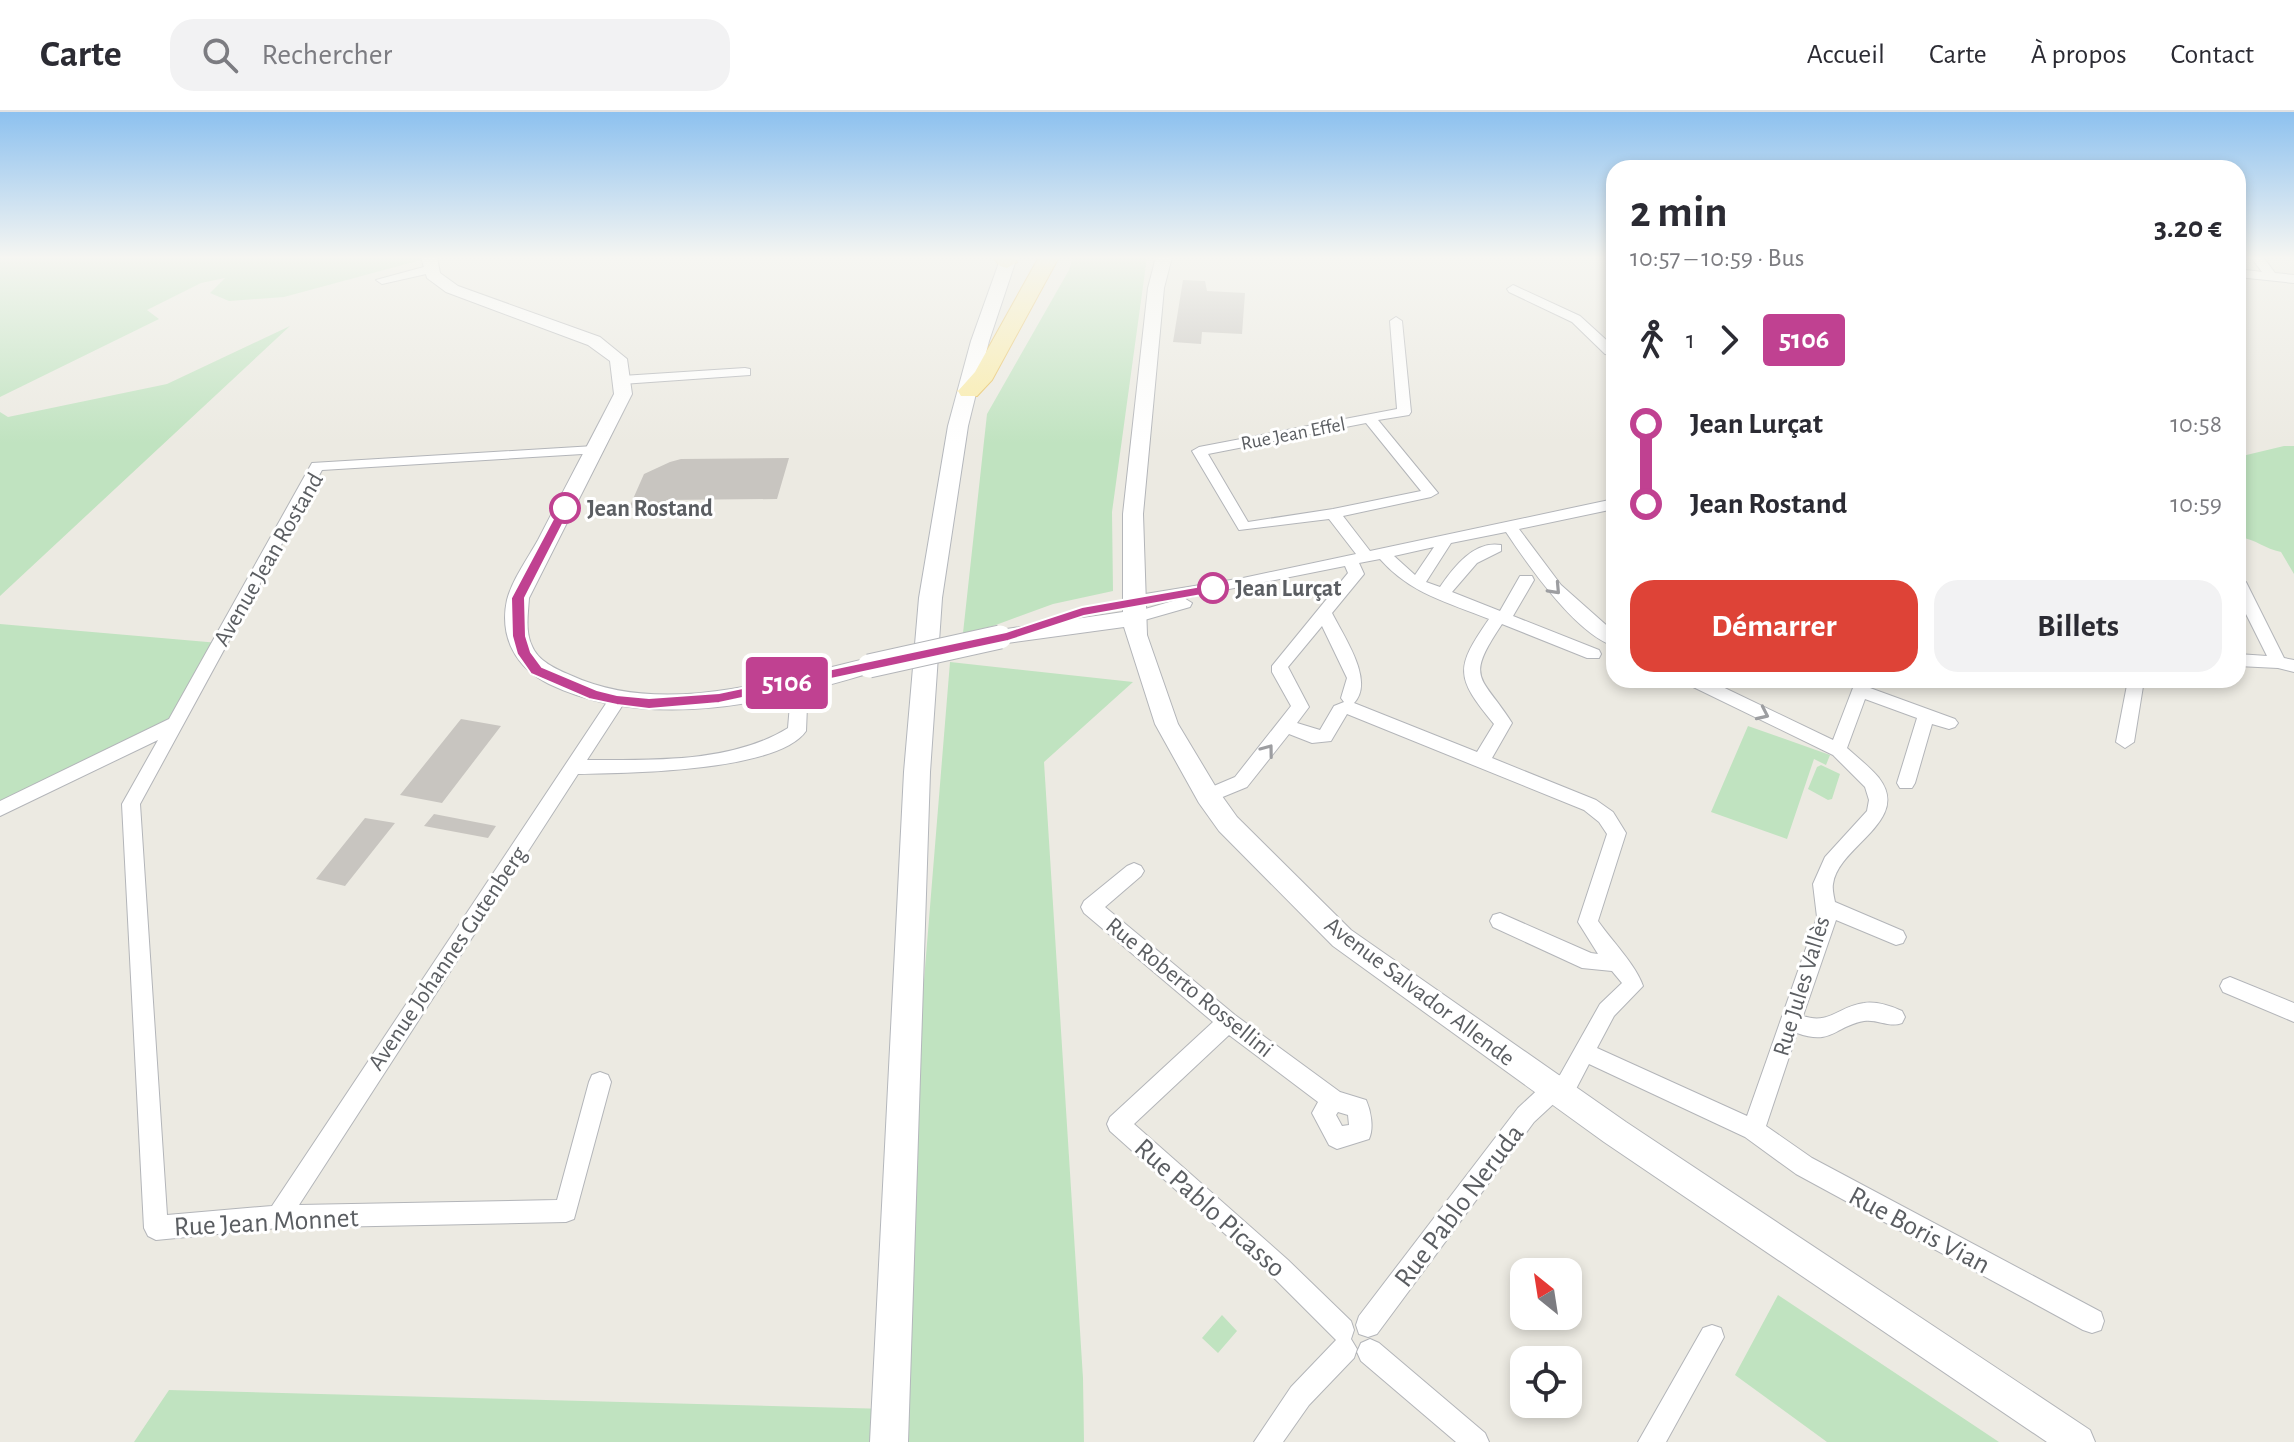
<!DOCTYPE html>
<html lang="fr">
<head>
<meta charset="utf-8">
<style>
  :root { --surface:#fff; --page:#f2f2f3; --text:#2b2b33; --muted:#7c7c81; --line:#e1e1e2; --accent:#de4337 }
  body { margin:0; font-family:"Alegreya Sans",sans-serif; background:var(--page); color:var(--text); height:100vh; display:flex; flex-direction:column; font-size:30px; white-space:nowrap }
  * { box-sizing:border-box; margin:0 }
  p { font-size:26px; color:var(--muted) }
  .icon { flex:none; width:44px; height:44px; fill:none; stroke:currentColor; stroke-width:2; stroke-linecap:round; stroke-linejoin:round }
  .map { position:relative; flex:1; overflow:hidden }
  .details { position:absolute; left:1606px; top:48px; width:640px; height:528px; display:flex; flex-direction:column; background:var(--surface); border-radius:24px; box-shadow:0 4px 12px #0003 }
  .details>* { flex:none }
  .badge { padding:0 16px; border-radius:6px; font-size:28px; line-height:52px }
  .needle { width:52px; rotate:330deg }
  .controls { position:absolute; left:1510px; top:1146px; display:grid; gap:16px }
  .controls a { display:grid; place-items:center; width:72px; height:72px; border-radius:16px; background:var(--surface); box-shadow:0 4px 12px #0003; font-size:40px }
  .map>.badge { position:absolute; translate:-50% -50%; box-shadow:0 0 0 4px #fff }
  .legs { display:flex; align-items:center; gap:12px; height:88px; padding:0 24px; font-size:26px }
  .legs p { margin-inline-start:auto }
  .head { display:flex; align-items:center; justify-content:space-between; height:136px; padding:0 24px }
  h1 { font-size:44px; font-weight:700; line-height:60px }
  .button { display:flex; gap:16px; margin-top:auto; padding:16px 24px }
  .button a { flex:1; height:92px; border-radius:24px; background:var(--accent); color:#fff; font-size:32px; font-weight:700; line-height:92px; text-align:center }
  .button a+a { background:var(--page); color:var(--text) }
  ul { padding:0 24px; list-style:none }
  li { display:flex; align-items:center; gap:28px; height:80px; font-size:30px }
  li i { display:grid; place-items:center; width:12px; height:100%; margin:0 10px; background:currentColor }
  li i::after { content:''; width:20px; height:20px; margin:-10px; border:6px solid; border-radius:50%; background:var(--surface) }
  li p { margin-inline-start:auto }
  li:first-child i { background:linear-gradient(#0000 50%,currentColor 0) }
  li:last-child i { background:linear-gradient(currentColor 50%,#0000 0) }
  header { display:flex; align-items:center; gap:48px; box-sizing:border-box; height:112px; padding:0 40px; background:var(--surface); border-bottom:2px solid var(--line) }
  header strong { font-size:38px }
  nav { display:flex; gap:44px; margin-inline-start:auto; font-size:28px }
  .search { width:560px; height:72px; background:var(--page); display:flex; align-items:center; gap:20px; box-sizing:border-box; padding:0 28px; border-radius:24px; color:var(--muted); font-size:30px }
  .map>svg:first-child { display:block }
</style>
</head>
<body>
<header>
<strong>Carte</strong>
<div class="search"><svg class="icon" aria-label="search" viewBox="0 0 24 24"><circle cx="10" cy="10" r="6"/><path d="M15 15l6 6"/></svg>Rechercher</div>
<nav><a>Accueil</a><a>Carte</a><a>À propos</a><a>Contact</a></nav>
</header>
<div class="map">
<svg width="2294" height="1330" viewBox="0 0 2294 1330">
  <rect width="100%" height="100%" fill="#eceae2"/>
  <path fill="#c0e3c0" d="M0 145H432L284 185 229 189 210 181 225 166 201 171 147 198 159 207 0 285Z
    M1073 145H1147L1112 400 1113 479 1053 492 993 514 963 521 987 302 1069 158Z
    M290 214 0 484V300L8 305 167 272Z
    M2284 334H2294V462L2281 440C2265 437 2256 427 2238 425V345Z
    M0 512 219 531 173 611 0 692Z
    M950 550 1133 570 1044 650 1083 1266 1084 1330H134L169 1278 889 1297Z
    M1748 614 1830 643 1826 653 1814 647 1787 727 1711 700Z
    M1821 653 1840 662 1832 687 1828 688 1808 677 1817 655Z
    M1778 1183 1999 1330H1827L1735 1263Z
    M1222 1203 1237 1219 1218 1241 1202 1226Z"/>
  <path fill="#c8c5c0" d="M1183 168 1205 169 1207 179 1245 181 1242 222 1202 220 1201 232 1173 230Z
    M789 346 777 387 666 388 664 396H629L644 362 670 350 681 347Z
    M461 607 501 614 442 691 400 683Z
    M434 702 496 714 488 726 424 714Z
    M365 706 395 711 345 774 316 767Z"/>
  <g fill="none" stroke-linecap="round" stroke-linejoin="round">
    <defs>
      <path id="minor" d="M2251 145H2263L2275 161 2294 163V171L2238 165V157L2262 160Z
        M431 153 435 154V160L382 172 376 168Z
        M1513 173 1580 204 1614 235V243L1605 242 1572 210 1509 180 1507 177Z
        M1396 205 1402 209 1411 300 1409 303 1378 308 1438 381 1431 385 1343 404 1370 439 1614 387V397L1519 417 1561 473 1614 520V534C1576 522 1528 453 1506 420L1451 431 1426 470 1440 475C1453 456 1474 428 1501 433V439L1477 451 1452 480 1500 499 1520 464H1532L1534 468 1513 504 1599 538 1601 542 1599 546H1587L1502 512C1464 569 1481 562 1512 611L1492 646 1596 688 1613 700 1626 721 1598 809C1612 829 1636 853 1643 874L1614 904 1597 936 1747 1004 1817 805 1813 772 1825 745 1867 699 1869 688 1865 675 1833 643 1687 572 1685 568H1708L1833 628 1856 568H1872L1870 576 1955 607 1958 611 1955 615 1949 617 1932 612 1915 671 1912 676H1900L1897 671 1917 606 1865 587 1847 636C1858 646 1870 655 1879 666 1912 709 1838 734 1833 772 1832 777 1834 785 1835 790L1903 819 1906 825 1903 831 1896 833 1836 808 1803 904C1830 913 1839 894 1864 891 1877 889 1891 894 1902 899L1905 905 1902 911C1889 916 1878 907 1864 909 1835 914 1832 934 1797 921L1766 1014 1812 1046 2101 1200 2104 1209 2101 1218 2092 1221 2083 1218 1796 1062 1745 1025 1589 952 1576 977 1561 985 1534 1010 1377 1222 1368 1225 1359 1222 1356 1213 1359 1204 1518 996 1545 971 1560 963 1600 892 1622 871 1612 859 1582 856 1493 815 1490 809 1493 803 1500 801 1591 841 1598 842 1578 810 1607 722 1599 710 1584 698 1347 602 1331 629 1312 631 1289 622 1247 675 1208 691 1202 689 1199 684 1202 679 1235 665 1291 594 1272 560V554L1348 461 1345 454 1184 486 1192 491 1190 495 1134 511 1126 506 1128 502 1183 486 1133 494 1125 489 1133 484 1243 466 1356 442 1329 407 1239 418 1192 339 1199 335 1397 297 1390 209ZM1366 311 1421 379 1333 397 1248 410 1208 342ZM1434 435 1415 463 1394 444ZM1380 447C1411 482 1447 490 1489 507 1455 556 1455 565 1494 612L1477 640 1354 591C1375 569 1344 525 1332 501L1364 462 1359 451ZM1322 514 1347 566 1341 586 1344 590 1334 594 1320 618 1297 611 1309 595 1288 555Z
        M745 256 750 257V263L622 272 615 268 622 264Z
        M594 334 599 335V341L322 358 140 692 167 1103 272 1094 611 584 617 582 626 588 587 648C652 648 732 651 788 616L792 569 800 563 806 565 808 569 806 619C778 660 626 661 578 662L299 1093 557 1088 589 970 592 963 600 960 608 963 611 970 574 1107 566 1110 278 1116 156 1128 148 1124 144 1116 122 692 158 628 0 704V689L169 607 312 351Z
        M2238 465 2246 470 2284 546 2294 548V560L2278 556 2238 554V542L2267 544 2238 486Z
        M2128 568H2144L2134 630 2125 636 2116 630Z
        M1134 751 1141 754 1144 759 1141 764 1105 795 1235 903 1340 980 1366 988C1371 999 1374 1016 1369 1027L1337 1037 1329 1033 1312 1001 1318 990 1229 923 1134 1012 1288 1148 1351 1209 1354 1218 1351 1227 1357 1237 1354 1246 1309 1293 1283 1330H1254L1291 1275 1336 1228 1272 1164 1110 1019 1107 1012 1110 1005 1213 910 1084 801 1081 795 1084 789 1127 754ZM1338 1000 1348 1003 1349 1013 1342 1014 1336 1003Z
        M2230 865 2294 891V910L2223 880 2220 874 2223 868Z
        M1712 1213 1721 1216 1724 1225 1666 1330H1638L1703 1216Z
        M1370 1227 1379 1231 1485 1321 1489 1330H1456L1361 1249 1357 1240 1361 1231Z"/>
      <path id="tertiary" d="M421 145H437L440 161 458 174 600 225 627 247 632 282 529 486C528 502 525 520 532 534 538 549 556 557 570 563 663 606 775 568 869 546L877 549 880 554 877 559C773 590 652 621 549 572 516 556 499 525 507 488 512 468 528 446 538 428 563 379 589 331 614 282L610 249 588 233 446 180 427 166Z
        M1156 145H1172L1164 176 1143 402 1147 523 1178 612 1217 677 1237 705 1351 818 1626 1010 2090 1318 2095 1330H2047L1604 1030 1333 834 1219 719 1199 691 1155 612 1124 515 1000 532 992 530 989 525 992 520 1000 518 1123 500V402L1148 176Z"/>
      <path id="secondary" d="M1001 145H1017L989 229 968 314 942 486 930 660 908 1330H870L904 660 919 486 948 314 971 229Z"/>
      <path id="primary" d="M993 145H1013L1017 150 1007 156 1000 154Z
        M1039 145H1059L992 268 977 284H961L958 279 975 260Z"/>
    </defs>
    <use href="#minor" stroke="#b3b5b9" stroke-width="2"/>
    <use href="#tertiary" stroke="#b3b5b9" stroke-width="2"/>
    <use href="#secondary" stroke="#b4b7bc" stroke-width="2"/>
    <use href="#primary" stroke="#e8c160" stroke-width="2"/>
    <use href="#minor" fill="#fff" fill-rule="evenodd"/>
    <use href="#tertiary" fill="#fff" fill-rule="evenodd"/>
    <use href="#secondary" fill="#fff" fill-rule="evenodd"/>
    <use href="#primary" fill="#faecaa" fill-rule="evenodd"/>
    <defs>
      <path id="tertiary-bridge" d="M869 554 1000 525"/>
    </defs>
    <use href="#tertiary-bridge" stroke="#b3b5b9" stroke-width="25" stroke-linecap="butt"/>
    <use href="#tertiary-bridge" stroke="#fff" stroke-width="23"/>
  </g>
  <defs><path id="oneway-chevron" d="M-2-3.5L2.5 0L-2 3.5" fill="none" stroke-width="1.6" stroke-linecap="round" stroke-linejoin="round" transform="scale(2)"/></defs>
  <g stroke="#9d9ea1">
    <use href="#oneway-chevron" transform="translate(1555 477) rotate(47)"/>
    <use href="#oneway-chevron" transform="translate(1763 602) rotate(25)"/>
    <use href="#oneway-chevron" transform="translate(1268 638) rotate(-53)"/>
  </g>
  <linearGradient id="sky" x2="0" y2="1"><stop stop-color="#8dc1ef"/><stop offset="0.44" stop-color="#f6f6f2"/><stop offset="1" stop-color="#f6f6f2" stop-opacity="0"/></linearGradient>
  <rect width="2294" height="331" fill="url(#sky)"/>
  <path fill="#c04191" stroke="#fff" stroke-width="2" d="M560 394 571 396 525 486 526 524 531 540 542 555 597 578 617 583 649 586 719 581 1006 520 1082 495 1213 472 1220 476 1213 481 1084 504 1008 529 719 591 649 597 617 593 589 587 531 562 517 542 512 524 511 486Z"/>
  <g fill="#fff" stroke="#c04191" stroke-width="4">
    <circle cx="565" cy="396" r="14"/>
    <circle cx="1213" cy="476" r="14"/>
  </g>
  <g text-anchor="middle" stroke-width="6" stroke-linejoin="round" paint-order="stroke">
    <g font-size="20" fill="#5b5e62" stroke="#fff">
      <text transform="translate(1293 321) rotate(-11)" y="7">Rue Jean Effel</text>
    </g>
    <g font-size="24" font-weight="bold" fill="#5b5e62" stroke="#fff" text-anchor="start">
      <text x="587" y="404">Jean Rostand</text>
      <text x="1235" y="484">Jean Lurçat</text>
    </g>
    <g font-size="24" fill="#5b5e62" stroke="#fff">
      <text transform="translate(268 447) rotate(-60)" y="8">Avenue Jean Rostand</text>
      <text transform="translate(447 846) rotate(-56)" y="8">Avenue Johannes Gutenberg</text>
      <text transform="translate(1801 874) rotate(-73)" y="8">Rue Jules Vallès</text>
      <text transform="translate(1190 875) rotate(39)" y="8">Rue Roberto Rossellini</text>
      <text transform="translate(1420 879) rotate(37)" y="8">Avenue Salvador Allende</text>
    </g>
    <g font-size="28" fill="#5b5e62" stroke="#fff">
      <text transform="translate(1458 1093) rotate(-53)" y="10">Rue Pablo Neruda</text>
      <text transform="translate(1211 1095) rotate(42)" y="10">Rue Pablo Picasso</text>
      <text transform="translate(266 1109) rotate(-3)" y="10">Rue Jean Monnet</text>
      <text transform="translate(1920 1117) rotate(28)" y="10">Rue Boris Vian</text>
    </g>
  </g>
</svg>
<div class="controls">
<a><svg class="needle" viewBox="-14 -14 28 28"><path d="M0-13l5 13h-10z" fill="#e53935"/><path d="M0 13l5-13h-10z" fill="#7c7c81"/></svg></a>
<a><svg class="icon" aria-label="locate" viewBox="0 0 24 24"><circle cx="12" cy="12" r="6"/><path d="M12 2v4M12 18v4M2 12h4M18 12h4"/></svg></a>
</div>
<b class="badge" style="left:787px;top:571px;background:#c04191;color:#fff">5106</b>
<section class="details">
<div class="head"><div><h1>2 min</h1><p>10:57 – 10:59 · Bus</p></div><b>3.20 €</b></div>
<div class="legs"><svg class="icon" aria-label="walk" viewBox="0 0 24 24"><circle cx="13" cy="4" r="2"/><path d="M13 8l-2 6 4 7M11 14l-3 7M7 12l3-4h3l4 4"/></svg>1<svg class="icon" aria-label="forward" viewBox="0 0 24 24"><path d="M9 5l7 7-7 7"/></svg><b class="badge" style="background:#c04191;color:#fff">5106</b></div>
<ul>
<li><i style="color:#c04191"></i><b>Jean Lurçat</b><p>10:58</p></li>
<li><i style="color:#c04191"></i><b>Jean Rostand</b><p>10:59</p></li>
</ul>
<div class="button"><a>Démarrer</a><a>Billets</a></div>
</section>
</div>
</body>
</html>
